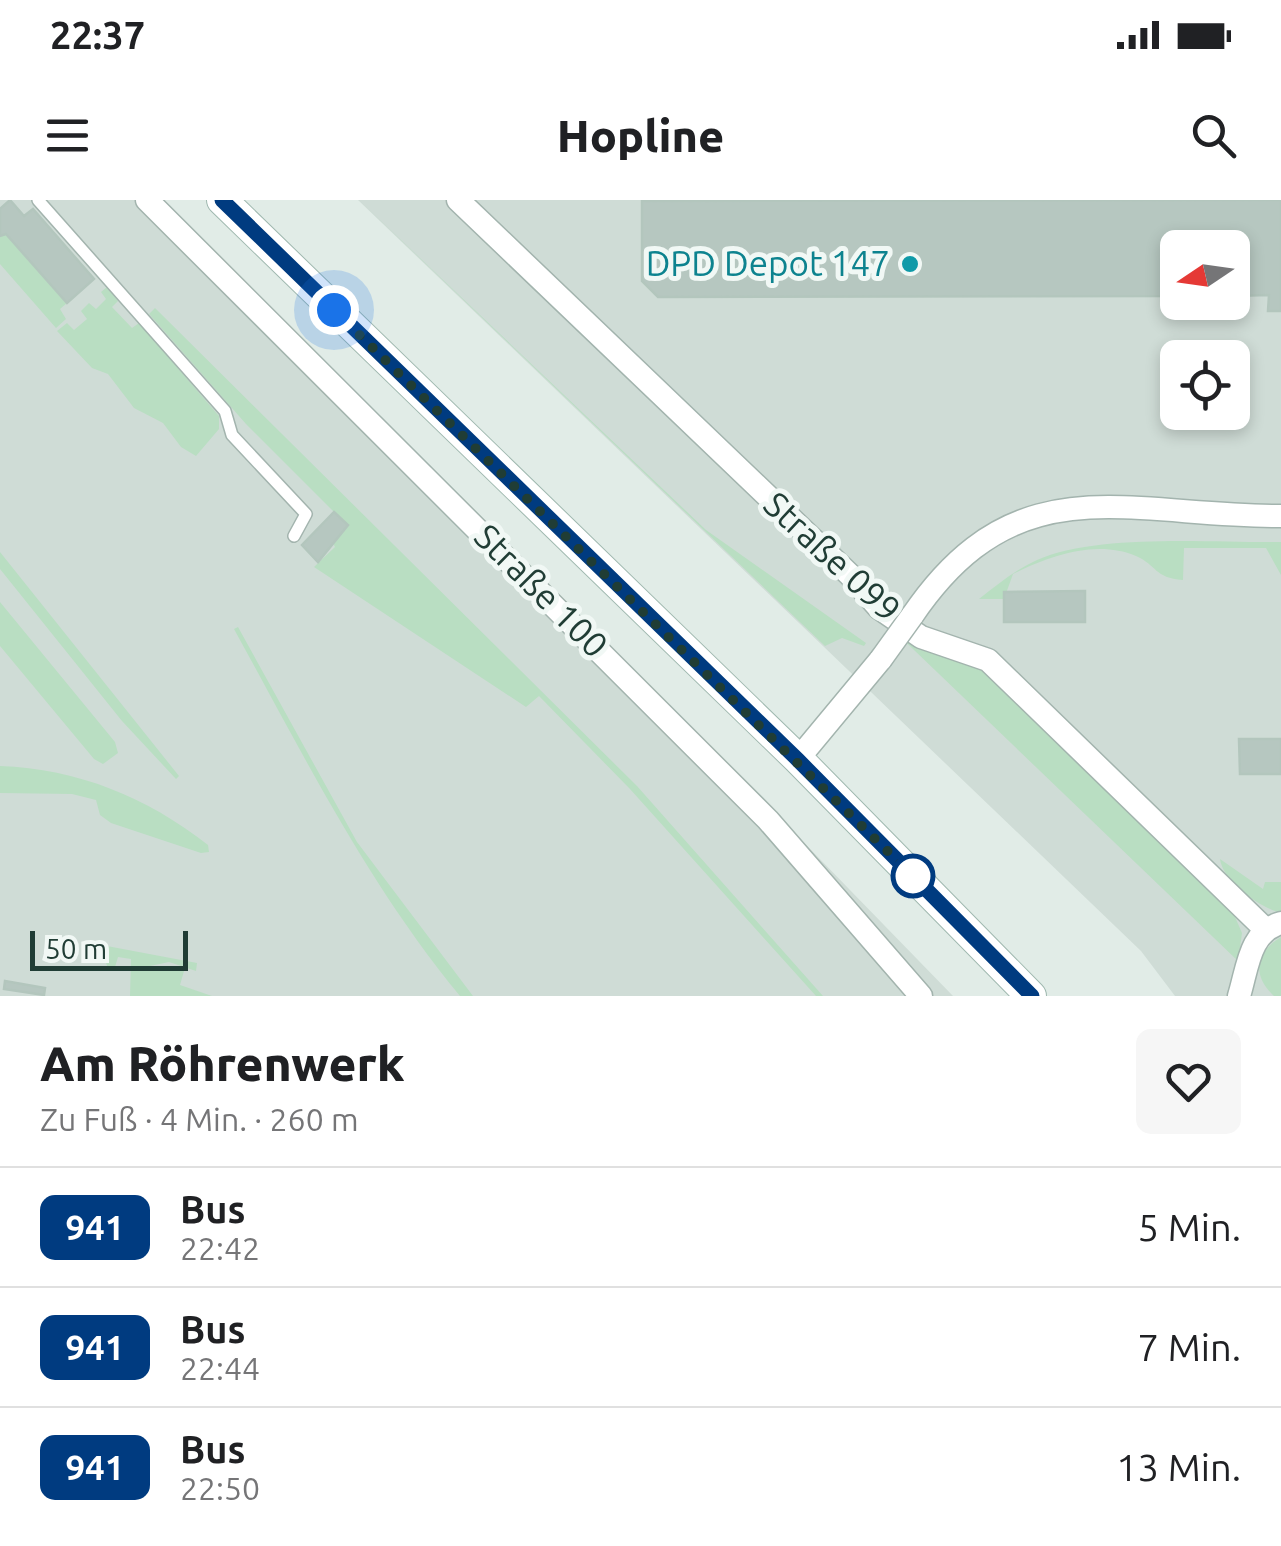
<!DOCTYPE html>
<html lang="de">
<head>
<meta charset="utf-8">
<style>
  :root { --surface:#fff; --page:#f6f6f6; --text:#202124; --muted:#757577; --line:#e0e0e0 }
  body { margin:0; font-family:Ubuntu,sans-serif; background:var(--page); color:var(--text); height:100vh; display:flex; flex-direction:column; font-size:38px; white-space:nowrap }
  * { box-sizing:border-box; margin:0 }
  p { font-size:32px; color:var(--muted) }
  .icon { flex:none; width:55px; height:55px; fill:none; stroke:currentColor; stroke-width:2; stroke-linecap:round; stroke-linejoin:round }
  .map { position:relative; height:796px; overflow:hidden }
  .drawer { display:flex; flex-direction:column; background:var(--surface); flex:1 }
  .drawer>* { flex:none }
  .badge { padding:0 20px; border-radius:15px; font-size:35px; line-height:65px }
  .needle { width:65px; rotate:257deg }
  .controls { position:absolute; left:1160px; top:30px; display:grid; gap:20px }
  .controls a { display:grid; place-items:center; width:90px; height:90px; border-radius:15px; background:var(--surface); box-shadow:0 5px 15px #0003; font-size:50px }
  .scale { position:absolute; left:30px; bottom:25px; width:158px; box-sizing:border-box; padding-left:10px; border:5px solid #203d35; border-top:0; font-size:28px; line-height:35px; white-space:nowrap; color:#203d35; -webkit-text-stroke:8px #f1f8f5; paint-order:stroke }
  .you { position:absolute; width:50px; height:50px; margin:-25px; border:8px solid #fff; border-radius:50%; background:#1a73e8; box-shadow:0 0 0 15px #1a73e833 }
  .map>.badge { position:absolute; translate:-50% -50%; box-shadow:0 0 0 5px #fff }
  .round { display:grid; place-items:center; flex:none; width:105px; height:105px; border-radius:15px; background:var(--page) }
  .overview { display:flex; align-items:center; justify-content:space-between; height:170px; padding:0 40px }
  h1 { font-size:48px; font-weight:800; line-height:75px }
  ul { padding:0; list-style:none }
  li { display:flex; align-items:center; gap:30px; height:120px; padding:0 40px; border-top:2px solid var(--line) }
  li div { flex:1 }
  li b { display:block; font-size:38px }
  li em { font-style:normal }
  li .badge { min-width:110px; font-weight:700; text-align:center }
  .status { display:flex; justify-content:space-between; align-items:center; height:70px; padding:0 50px; background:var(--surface); direction:ltr }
  .status svg { height:28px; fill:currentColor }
  header { display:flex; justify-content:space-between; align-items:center; height:130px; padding:0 40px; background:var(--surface); font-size:45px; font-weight:800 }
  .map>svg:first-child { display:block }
</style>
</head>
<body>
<div class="status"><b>22:37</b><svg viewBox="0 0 49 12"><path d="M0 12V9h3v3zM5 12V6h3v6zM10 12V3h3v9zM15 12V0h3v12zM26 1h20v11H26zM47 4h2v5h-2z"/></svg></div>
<header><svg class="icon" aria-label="menu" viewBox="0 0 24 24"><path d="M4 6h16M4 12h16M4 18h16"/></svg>Hopline<svg class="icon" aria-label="search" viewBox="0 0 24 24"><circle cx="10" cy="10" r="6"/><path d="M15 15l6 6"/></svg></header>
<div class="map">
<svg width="1281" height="796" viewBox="0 0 1281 796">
  <rect width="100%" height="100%" fill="#e1ece7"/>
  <path fill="#cfdcd6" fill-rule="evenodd" d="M0 0H159L748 585 953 796H0Z
    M358 0H1281V796H1175L1141 751ZM1178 48H1232V102H1178ZM1178 158H1232V212H1178Z"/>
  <path fill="#b9dec2" d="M359 0 706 330 866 443 864 446 842 438 825 446Z
    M6 34 67 103 60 109 66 119 56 128 0 64V36Z
    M107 87 118 101 112 107 132 128 139 123 219 216V229L196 256 181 247 163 223 134 208 108 174 92 168 57 131 67 123 74 130 87 119 81 111 89 103 96 109 106 99 101 92Z
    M155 108 637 586 823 796H816L630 589 539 496 526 507 314 367 335 347 333 343 347 325 246 224 149 114Z
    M1281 342V375L1266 348H1184L1183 380C1154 378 1157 365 1136 356 1096 339 1049 356 1013 374L1004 399H979C998 384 1015 370 1037 360 1098 333 1212 343 1281 342Z
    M0 352 179 576 176 579 122 521 0 369Z
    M0 402 115 542 118 553 103 564 94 559 0 446Z
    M864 402 986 471 1232 710 1242 733 1238 761Z
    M238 427 357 642 473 796H460C367 683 304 556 234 429Z
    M0 566C78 569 147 597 208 645L209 652 201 653 111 623 100 615 96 600 72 594 0 593Z
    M1220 659 1263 689 1265 682H1281V713C1259 707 1223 682 1220 659Z
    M1281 737V796H1274C1251 775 1256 752 1281 737Z
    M91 743 197 763 196 771 169 762 150 766 184 771 180 785 212 796H130L131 759 118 757 115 767 108 769 104 756Z"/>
  <path fill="#b6c7c0" stroke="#b3c6bd" stroke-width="2.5" d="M10 0 24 16 33 9 94 79 67 103 6 34 0 36V9Z
    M1281 0V111H1268L1269 95 1232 96V48H1178V96L658 97 642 81V1Z
    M334 312 348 325 318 362 302 345Z
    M1085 391V422H1004V392Z
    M1239 539H1281V574H1240Z
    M5 781 45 788 44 795 4 789Z"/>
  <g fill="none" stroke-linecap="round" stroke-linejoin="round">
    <defs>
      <path id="lane" d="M38 0 225 211 232 235 306 314 294 336"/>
      <path id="street" d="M147 0 768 620 921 796
        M458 0 850 375 879 408 921 437 988 460 1264 728
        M912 416C1016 263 1124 316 1281 316
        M798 559 881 459
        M1239 796C1248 767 1249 732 1281 723"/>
      <path id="secondary" d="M222 0 798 559 1031 796"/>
    </defs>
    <use href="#lane" stroke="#a3b4ae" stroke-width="14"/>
    <use href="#street" stroke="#a3b4ae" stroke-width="25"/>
    <use href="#secondary" stroke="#9fb8af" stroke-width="32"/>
    <use href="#lane" stroke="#fff" stroke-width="11"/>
    <use href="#street" stroke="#fff" stroke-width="22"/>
    <use href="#secondary" stroke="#fff" stroke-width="30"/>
    <defs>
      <path id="street-bridge" d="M881 459 912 416"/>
    </defs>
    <use href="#street-bridge" stroke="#a3b4ae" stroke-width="25" stroke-linecap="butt"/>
    <use href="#street-bridge" stroke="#fff" stroke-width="22"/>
  </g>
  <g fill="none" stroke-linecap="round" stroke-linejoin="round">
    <defs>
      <path id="line" d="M222 0 798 560 1032 796"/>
    </defs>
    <use href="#line" stroke="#fff" stroke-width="22"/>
    <use href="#line" stroke="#003b80" stroke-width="15"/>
    <path stroke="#203d35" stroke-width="10" stroke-dasharray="0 18" d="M334 110 913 676"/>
  </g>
  <circle fill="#0f9aa8" stroke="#f1f8f5" stroke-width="4" cx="910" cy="64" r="10"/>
  <circle fill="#fff" stroke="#003b80" stroke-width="5" cx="913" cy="676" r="20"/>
  <g text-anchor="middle" stroke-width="10" stroke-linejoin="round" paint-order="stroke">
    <g font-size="35" fill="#0d838f" stroke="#f1f8f5" text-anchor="end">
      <text x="890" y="76">DPD Depot 147</text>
    </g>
    <g font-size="35" fill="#203d35" stroke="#f1f8f5">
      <text transform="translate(832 357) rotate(43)" y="12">Straße 099</text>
      <text transform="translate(541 391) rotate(45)" y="12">Straße 100</text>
    </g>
  </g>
</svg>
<div class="controls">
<a><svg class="needle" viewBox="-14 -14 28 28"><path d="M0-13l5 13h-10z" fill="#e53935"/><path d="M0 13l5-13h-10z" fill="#757577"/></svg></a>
<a><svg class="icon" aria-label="locate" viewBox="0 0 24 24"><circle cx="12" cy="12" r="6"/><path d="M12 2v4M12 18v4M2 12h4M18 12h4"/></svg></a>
</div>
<div class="scale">50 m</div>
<div class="you" style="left:334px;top:110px"></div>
</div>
<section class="drawer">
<div class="overview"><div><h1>Am Röhrenwerk</h1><p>Zu Fuß · 4 Min. · 260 m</p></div><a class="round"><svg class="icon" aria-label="heart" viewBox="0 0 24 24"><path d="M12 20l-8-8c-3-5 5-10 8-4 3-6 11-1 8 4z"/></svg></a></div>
<ul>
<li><span class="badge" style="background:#003b80;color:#fff">941</span><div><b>Bus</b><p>22:42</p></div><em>5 Min.</em></li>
<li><span class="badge" style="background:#003b80;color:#fff">941</span><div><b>Bus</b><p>22:44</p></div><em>7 Min.</em></li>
<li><span class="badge" style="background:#003b80;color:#fff">941</span><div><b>Bus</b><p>22:50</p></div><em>13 Min.</em></li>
</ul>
</section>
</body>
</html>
